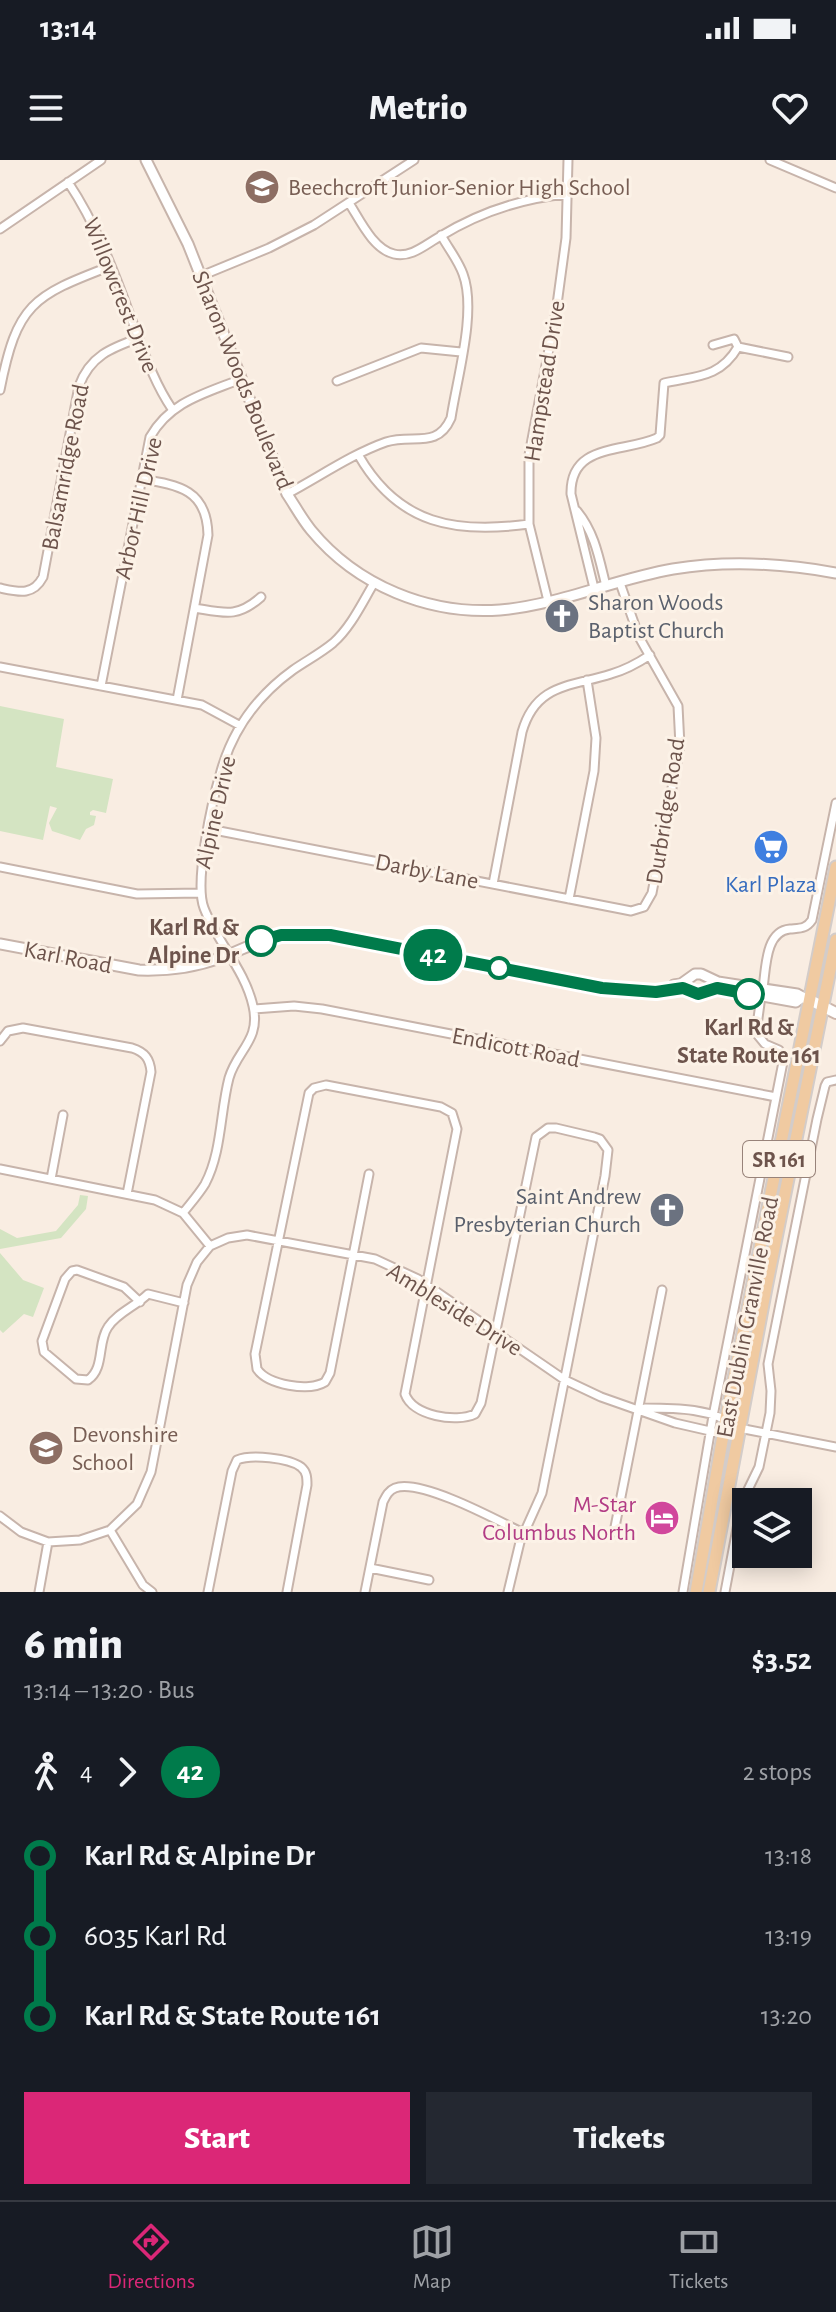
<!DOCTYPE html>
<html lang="en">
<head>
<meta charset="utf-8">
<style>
  :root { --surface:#171b24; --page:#242831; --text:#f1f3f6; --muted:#9ea1a6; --line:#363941; --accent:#db2777 }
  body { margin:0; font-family:"Alegreya Sans",sans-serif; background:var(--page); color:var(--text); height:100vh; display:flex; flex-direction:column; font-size:30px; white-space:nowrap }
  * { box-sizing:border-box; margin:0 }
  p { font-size:26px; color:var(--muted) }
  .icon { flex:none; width:44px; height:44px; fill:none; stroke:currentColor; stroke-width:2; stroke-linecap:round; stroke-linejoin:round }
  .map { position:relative; height:1432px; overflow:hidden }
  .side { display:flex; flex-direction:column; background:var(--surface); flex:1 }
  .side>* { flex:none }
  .badge { padding:0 16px; border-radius:26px; font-size:28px; line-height:52px }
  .buttons { position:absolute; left:732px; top:1328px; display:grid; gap:16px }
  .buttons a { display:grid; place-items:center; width:80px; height:80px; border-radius:0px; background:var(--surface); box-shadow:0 4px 20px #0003; font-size:40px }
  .map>.badge { position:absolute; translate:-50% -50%; box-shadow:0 0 0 4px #fff }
  .legs { display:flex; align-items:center; gap:12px; height:88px; padding:0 24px; font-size:26px }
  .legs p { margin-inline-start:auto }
  .head { display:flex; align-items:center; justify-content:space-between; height:136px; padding:0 24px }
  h1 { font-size:44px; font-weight:800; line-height:60px }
  .action { display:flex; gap:16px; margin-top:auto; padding:16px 24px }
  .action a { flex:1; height:92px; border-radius:0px; background:var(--accent); color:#fff; font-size:32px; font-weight:800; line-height:92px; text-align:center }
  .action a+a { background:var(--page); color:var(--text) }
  ul { padding:0 24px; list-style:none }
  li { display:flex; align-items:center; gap:28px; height:80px; font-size:30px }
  li i { display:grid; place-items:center; width:12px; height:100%; margin:0 10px; background:currentColor }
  li i::after { content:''; width:20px; height:20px; margin:-10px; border:6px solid; border-radius:50%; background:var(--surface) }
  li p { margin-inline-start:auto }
  li:first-child i { background:linear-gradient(#0000 50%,currentColor 0) }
  li:last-child i { background:linear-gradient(currentColor 50%,#0000 0) }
  .status { display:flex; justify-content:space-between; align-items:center; height:56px; padding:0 40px; background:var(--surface); direction:ltr }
  .status svg { height:22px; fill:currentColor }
  header { display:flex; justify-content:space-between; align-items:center; height:104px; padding:0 24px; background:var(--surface); font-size:36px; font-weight:800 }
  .tab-bar { display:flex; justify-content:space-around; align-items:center; height:112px; border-top:2px solid var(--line); background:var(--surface); font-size:22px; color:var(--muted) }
  .tab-bar a { display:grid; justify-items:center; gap:4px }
  .tab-bar .active { color:var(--accent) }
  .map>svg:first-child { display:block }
</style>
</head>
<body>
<div class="status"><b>13:14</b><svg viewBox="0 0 49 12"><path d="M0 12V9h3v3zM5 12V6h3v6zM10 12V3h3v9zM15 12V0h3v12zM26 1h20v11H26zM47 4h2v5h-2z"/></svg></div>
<header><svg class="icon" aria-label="menu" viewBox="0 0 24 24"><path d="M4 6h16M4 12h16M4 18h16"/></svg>Metrio<svg class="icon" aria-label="heart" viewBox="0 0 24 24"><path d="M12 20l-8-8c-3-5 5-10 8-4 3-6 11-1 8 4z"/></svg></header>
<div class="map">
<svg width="836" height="1432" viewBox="0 0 836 1432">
  <rect width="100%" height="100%" fill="#f9ede2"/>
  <path fill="#d4e4c2" d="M0 546 64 559 56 607 113 619 106 653 93 650 90 652V655L96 656 94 665 86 669 80 680 52 671 49 663 57 648 50 646 43 680 0 671Z
    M80 1035 88 1036 86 1049 61 1078 0 1089V1069L17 1078 56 1071 78 1045Z
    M0 1093 23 1120 44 1128 33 1157 24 1154 3 1173 0 1170Z"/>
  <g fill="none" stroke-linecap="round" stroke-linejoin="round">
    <defs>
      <path id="minor" d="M770 0 836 28
        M68 22C96 64 114 111 131 158 143 189 153 221 172 249
        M349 43C360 60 373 89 394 94 411 98 425 85 439 77 478 53 523 38 568 34
        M0 69 101 0
        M201 116 269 88 314 65 414 0
        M713 185 734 179 738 187
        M738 187 788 197
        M337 221 421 188 461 192
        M0 230C17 144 32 136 111 106
        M359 296C399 365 456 374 529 364
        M141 319C178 325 207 329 208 375L177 540
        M287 334C319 317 352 294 386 282 412 273 437 290 451 258 457 218 477 151 463 114 458 100 448 88 441 75
        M577 351C595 373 599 398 606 426
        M0 428C19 432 33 436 43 417L79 226C90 196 111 188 139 178
        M594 428 571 334C570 283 623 293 657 278L660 275 664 223C696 216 720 218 738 187
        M548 441 529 364V295L556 152 566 78 568 0
        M195 448C225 453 237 458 261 437
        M0 507 202 545 239 565
        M101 526 150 277C171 241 204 234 241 219
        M209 669 621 749 631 751 644 747 652 733 680 586 678 546 639 477 620 423
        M0 707 137 734 200 733
        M493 724 522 572C536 523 571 527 611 514 625 510 638 503 650 495
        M569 739 594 611 596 578 587 520
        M763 828C766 809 765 771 790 769 800 768 806 769 812 760L836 643
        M254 849 294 846 322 849 776 937
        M0 881 8 871 23 868 132 888C145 892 150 899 151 912L127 1034
        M0 1009 155 1040 183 1053 210 1086
        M369 1014 330 1213 325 1222C309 1232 268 1225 257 1209L255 1194 309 933 314 928 326 925 441 947 452 953 457 969 405 1234C413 1256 456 1263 475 1254L481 1243 536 977 548 968H556L594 977 600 979 608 990 605 1016 542 1333 520 1382 508 1432
        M51 1019 63 955
        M183 1053C190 1044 199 1034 205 1024 222 992 220 952 229 918 237 890 261 880 253 846 245 810 217 782 204 748 194 722 212 641 221 611 233 569 257 536 293 510 306 501 321 493 333 483 351 467 362 443 374 423
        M140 1142 124 1127 77 1110 72 1111 65 1119 42 1181 44 1192 76 1219 88 1220C105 1208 97 1183 108 1167 117 1153 136 1146 148 1134L184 1143
        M645 1248C676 1248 713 1248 739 1268L836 1287
        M0 1356 21 1372 48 1382 80 1380 110 1370 137 1344 151 1312 187 1125 197 1102 210 1086 228 1078 247 1075 375 1099 418 1119 565 1220 601 1237 675 1263 710 1271 724 1273 739 1268
        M110 1370 143 1425 152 1432
        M614 1372 662 1130
        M370 1408 429 1420
        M39 1432 48 1382
        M208 1432 232 1311 237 1300C251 1294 289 1298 301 1307 307 1312 307 1318 307 1325L287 1432
        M365 1432 383 1342C386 1336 388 1331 395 1328 420 1318 499 1361 523 1373
        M683 1432 713 1256 783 902 779 890 765 884 756 873 761 836
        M725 1432 742 1342 759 1307 770 1253 771 1231 768 1204 817 959 825 926 827 922 836 920"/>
      <path id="tertiary" d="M146 0 188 84 287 334C295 346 302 359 311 370 357 426 429 455 500 450 559 445 615 419 673 409 728 400 781 403 836 413
        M0 784 139 810C168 811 193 808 220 798 240 791 258 780 279 776 296 772 313 774 330 775L602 828 656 832 683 828 698 834 717 828 796 842 801 838
        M674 825 681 824 695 814H701L718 822 797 834 806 839"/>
      <path id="secondary" d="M810 840 836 853"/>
      <path id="primary" d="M696 1432 726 1258 836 707
        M709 1432 766 1128 836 780"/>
    </defs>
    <use href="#minor" stroke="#c7b4ab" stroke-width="11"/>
    <use href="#tertiary" stroke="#c7b4ab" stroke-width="13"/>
    <use href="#secondary" stroke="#cdb6ab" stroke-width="14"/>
    <use href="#primary" stroke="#d3ccc9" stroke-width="15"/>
    <use href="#minor" stroke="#fff" stroke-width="7"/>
    <use href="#tertiary" stroke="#fff" stroke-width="9"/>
    <use href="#secondary" stroke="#fff" stroke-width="10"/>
    <use href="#primary" stroke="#f0caa1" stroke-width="11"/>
  </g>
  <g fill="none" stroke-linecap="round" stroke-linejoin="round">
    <defs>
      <path id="line-1" d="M261 781 281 775H330L602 828 656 832 683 828 698 834 717 828 749 834"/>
    </defs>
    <use href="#line-1" stroke="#fff" stroke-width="18"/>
    <use href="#line-1" stroke="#007b4b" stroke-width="12"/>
  </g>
  <defs>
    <symbol id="school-disc" viewBox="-11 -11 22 22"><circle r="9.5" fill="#8d6e63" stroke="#fcf2e7"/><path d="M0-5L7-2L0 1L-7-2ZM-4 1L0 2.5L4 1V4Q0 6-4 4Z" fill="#fff"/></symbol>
    <symbol id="church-disc" viewBox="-11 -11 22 22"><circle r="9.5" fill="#6b7280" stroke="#fcf2e7"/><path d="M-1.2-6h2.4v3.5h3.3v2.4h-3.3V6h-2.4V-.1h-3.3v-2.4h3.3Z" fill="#fff"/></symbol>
    <symbol id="supermarket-disc" viewBox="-11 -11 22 22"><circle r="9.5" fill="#3f7fe0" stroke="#fcf2e7"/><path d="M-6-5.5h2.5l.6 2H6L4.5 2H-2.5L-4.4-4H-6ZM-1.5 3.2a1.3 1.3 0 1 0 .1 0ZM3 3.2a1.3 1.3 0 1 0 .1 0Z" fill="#fff"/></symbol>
    <symbol id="hotel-disc" viewBox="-11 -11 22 22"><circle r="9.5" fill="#d1479c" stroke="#fcf2e7"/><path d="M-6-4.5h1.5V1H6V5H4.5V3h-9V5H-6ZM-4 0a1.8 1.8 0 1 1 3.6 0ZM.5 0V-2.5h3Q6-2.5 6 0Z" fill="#fff"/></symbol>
  </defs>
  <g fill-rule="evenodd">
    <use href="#school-disc" x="242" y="7" width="40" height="40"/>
    <use href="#church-disc" x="542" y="436" width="40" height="40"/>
    <use href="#supermarket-disc" x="751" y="667" width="40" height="40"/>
    <use href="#church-disc" x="647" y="1030" width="40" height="40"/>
    <use href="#school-disc" x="26" y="1268" width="40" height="40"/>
    <use href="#hotel-disc" x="642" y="1338" width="40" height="40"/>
  </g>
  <g fill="#fff" stroke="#007b4b" stroke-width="4">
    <circle cx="261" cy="781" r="14"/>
    <circle cx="499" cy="808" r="10"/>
    <circle cx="749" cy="834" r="14"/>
  </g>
  <g text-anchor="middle" stroke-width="6" stroke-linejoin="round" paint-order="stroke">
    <rect fill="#fcf2e7" stroke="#98837a" stroke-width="2" x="743" y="981" width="72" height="36" rx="6"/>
    <g font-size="22" font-weight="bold" fill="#6d544c">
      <text x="779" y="1007">SR 161</text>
    </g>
    <g font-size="24" fill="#785e54" stroke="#fcf2e7" text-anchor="start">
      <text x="288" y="35">Beechcroft Junior-Senior High School</text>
      <text x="72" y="1282">Devonshire<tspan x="72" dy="28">School</tspan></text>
    </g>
    <g font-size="24" fill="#6d544c" stroke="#fcf2e7">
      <text transform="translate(121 135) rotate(68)" y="8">Willowcrest Drive</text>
      <text transform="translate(243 220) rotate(68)" y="8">Sharon Woods Boulevard</text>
      <text transform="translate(544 221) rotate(-81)" y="8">Hampstead Drive</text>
      <text transform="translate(65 307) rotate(-79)" y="8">Balsamridge Road</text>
      <text transform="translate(138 348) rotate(-77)" y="8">Arbor Hill Drive</text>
      <text transform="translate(665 651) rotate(-81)" y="8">Durbridge Road</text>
      <text transform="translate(215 652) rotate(-77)" y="8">Alpine Drive</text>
      <text transform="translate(427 711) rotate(11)" y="8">Darby Lane</text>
      <text transform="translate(68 797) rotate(11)" y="8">Karl Road</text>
      <text transform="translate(516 887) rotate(11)" y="8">Endicott Road</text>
      <text transform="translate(455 1149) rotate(32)" y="8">Ambleside Drive</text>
      <text transform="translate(747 1157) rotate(-79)" y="8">East Dublin Granville Road</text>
    </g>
    <g font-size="24" fill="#5b616d" stroke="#fcf2e7" text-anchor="start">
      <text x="588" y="450">Sharon Woods<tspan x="588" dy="28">Baptist Church</tspan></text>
      <text x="641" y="1044" text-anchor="end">Saint Andrew<tspan x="641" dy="28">Presbyterian Church</tspan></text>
    </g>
    <g font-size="24" fill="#366cbe" stroke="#fcf2e7">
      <text x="771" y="732">Karl Plaza</text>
    </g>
    <g font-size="24" font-weight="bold" fill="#6d544c" stroke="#fcf2e7" text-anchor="end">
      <text x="239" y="775">Karl Rd &amp;<tspan x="239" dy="28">Alpine Dr</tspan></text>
      <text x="749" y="875" text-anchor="middle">Karl Rd &amp;<tspan x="749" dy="28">State Route 161</tspan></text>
    </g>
    <g font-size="24" fill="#b23c85" stroke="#fcf2e7" text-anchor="end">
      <text x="636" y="1352">M-Star<tspan x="636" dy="28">Columbus North</tspan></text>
    </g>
  </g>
</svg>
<div class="buttons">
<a><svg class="icon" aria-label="layers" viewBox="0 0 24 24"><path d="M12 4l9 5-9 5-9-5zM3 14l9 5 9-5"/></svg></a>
</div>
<b class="badge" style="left:433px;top:795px;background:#007b4b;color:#fff">42</b>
</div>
<section class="side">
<div class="head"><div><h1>6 min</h1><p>13:14 – 13:20 · Bus</p></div><b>$3.52</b></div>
<div class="legs"><svg class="icon" aria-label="walk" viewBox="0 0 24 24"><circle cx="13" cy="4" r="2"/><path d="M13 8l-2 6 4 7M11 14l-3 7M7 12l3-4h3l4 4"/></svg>4<svg class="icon" aria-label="forward" viewBox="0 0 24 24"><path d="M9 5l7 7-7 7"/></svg><b class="badge" style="background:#007b4b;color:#fff">42</b><p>2 stops</p></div>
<ul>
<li><i style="color:#007b4b"></i><b>Karl Rd &amp; Alpine Dr</b><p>13:18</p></li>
<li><i style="color:#007b4b"></i><span>6035 Karl Rd</span><p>13:19</p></li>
<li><i style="color:#007b4b"></i><b>Karl Rd &amp; State Route 161</b><p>13:20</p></li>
</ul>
<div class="action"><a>Start</a><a>Tickets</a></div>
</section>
<nav class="tab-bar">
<a class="active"><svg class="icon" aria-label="directions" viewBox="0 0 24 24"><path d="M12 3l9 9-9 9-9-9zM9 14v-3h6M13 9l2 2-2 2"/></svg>Directions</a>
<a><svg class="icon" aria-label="map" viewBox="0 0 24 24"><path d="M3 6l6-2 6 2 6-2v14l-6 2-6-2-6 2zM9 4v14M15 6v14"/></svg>Map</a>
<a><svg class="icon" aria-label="tickets" viewBox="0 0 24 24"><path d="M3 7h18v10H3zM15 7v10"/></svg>Tickets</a>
</nav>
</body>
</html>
